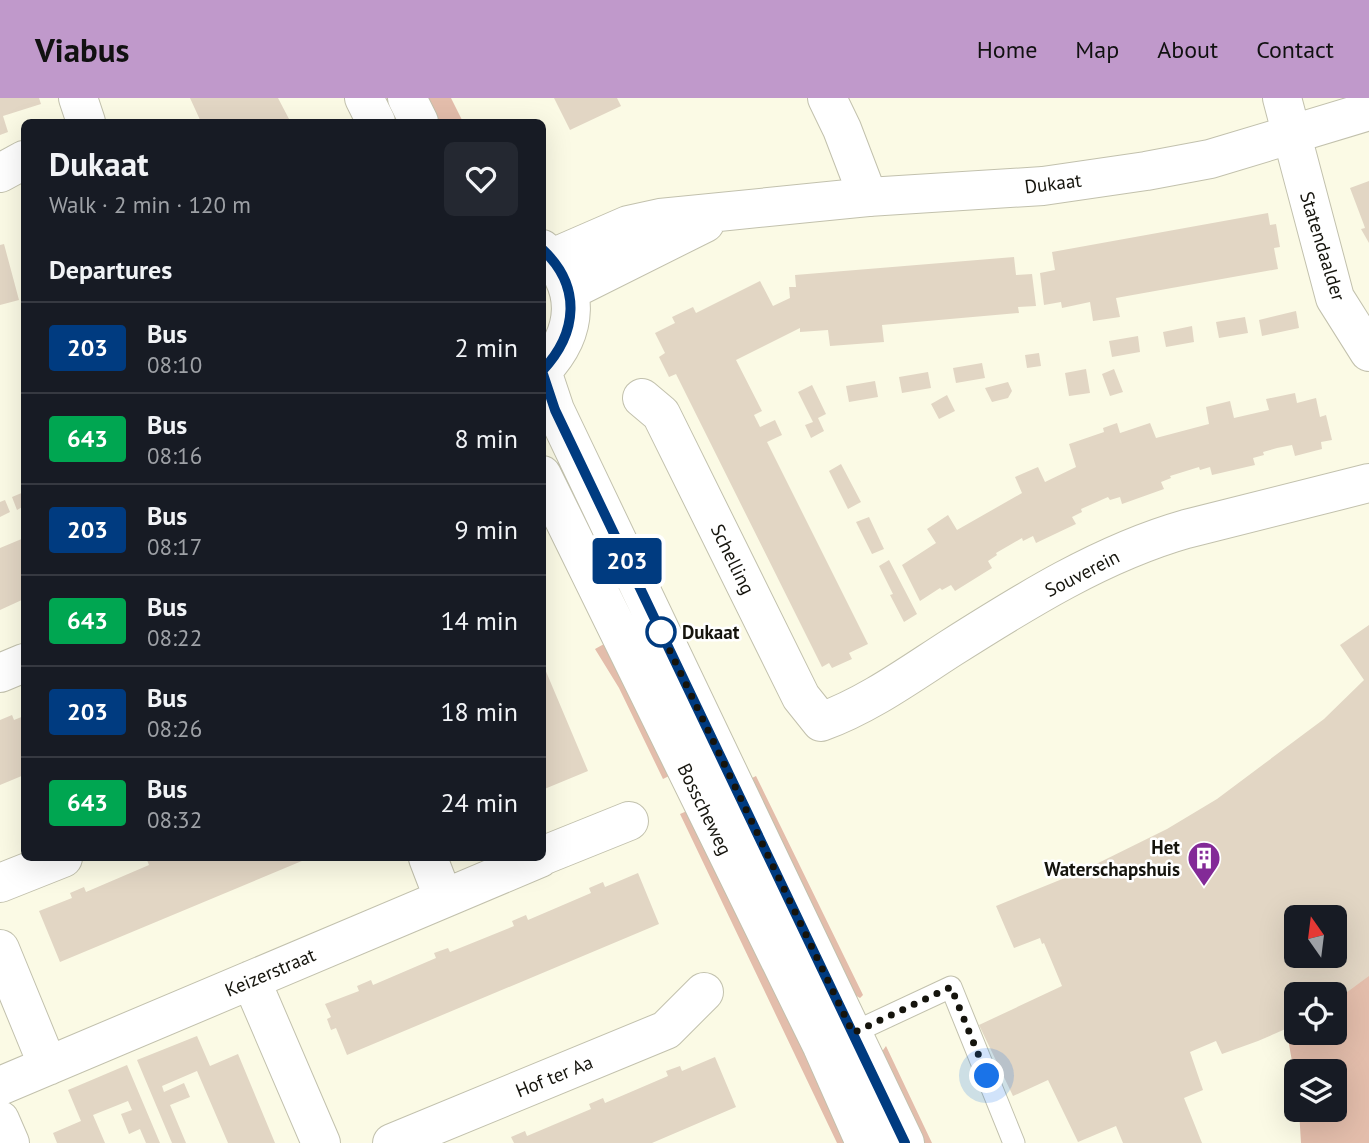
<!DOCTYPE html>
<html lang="en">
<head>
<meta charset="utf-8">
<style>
  :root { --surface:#171b24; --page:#242831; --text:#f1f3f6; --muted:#9ea1a6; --line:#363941; --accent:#c099cb }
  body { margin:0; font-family:"PT Sans",sans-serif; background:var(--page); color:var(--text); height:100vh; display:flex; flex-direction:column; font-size:26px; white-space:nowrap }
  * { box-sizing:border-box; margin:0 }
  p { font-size:23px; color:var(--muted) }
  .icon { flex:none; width:38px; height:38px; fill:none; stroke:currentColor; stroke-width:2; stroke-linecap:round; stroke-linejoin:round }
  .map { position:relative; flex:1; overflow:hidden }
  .drawer { position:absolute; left:21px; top:21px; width:525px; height:742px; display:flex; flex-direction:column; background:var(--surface); border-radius:10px; box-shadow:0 7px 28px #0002 }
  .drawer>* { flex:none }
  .badge { padding:0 14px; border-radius:5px; font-size:24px; line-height:46px }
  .needle { width:46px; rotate:346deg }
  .buttons { position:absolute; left:1284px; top:807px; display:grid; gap:14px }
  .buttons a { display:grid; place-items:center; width:63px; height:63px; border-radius:10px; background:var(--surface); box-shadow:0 7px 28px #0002; font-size:35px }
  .you { position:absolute; width:35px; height:35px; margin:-18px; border:5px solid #fff; border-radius:50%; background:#1a73e8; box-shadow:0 0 0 10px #1a73e833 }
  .map>.badge { position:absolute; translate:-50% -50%; box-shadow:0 0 0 4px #fff }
  h2 { padding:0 28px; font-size:26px; line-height:63px }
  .round { display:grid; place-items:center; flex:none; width:74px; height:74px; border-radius:10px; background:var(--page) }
  .overview { display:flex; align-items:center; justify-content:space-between; height:119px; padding:0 28px }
  h1 { font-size:33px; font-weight:700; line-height:52px }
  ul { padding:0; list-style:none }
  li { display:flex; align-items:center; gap:21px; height:91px; padding:0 28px; border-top:2px solid var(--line) }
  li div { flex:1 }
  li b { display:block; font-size:26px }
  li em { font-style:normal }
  li .badge { min-width:77px; font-weight:700; text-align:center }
  header { display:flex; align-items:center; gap:42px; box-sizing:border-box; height:98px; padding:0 35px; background:var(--accent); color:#111 }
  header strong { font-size:33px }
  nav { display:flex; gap:38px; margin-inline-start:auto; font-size:24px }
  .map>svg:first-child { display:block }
</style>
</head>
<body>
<header>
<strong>Viabus</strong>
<nav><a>Home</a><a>Map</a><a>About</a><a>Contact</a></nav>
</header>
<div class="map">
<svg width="1369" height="1045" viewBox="0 0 1369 1045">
  <rect width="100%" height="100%" fill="#fbfae5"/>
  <path fill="#e3bdab" d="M415 0H451L463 24H427Z
    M613 541 677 674 663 681 619 590 595 551Z
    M756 678 863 897 860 900 846 892 742 685Z
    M694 710 853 1045H837L680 716Z
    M1369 858V1045H1301L1299 1012H1335V973H1297V991L1288 941 1281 920 1297 910V934H1335V896Z
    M886 948 932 1045H914L881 955Z"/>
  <path fill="#e2d6c4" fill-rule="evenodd" d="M0 0H39L41 6 3 18 8 34 0 37Z
    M190 0H278L289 21 282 24H201Z
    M554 0H617L621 8 570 32Z
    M1369 83V145L1361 131 1365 130 1364 127 1350 90Z
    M1268 115 1270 127 1276 126 1280 149 1274 150 1278 171 1116 200 1120 219 1093 223 1090 204 1062 210 1061 204 1044 207 1040 175 1055 172 1052 154Z
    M4 146 19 202 0 207V147Z
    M1014 159 1016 177 1032 176 1036 208 1018 209 1019 215 882 227 884 244 830 248 828 232 800 234V230L736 262 762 313 754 317 760 329 775 322 782 337 767 344 868 546 849 555 852 561 832 570 829 565 822 569 676 276 669 279 659 259 665 255 655 235 675 225 672 219 693 209 696 215 760 183 773 208 790 200 789 189H796L795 177Z
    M1296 213 1299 230 1262 238 1259 222Z
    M1245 219 1248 235 1219 240 1216 224Z
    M1192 228 1194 244 1166 249 1163 234Z
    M1138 238 1140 254 1112 259 1109 243Z
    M1039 255 1041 268 1027 270 1025 257Z
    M982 265 985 280 956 285 953 270Z
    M1086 271 1090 295 1069 298 1065 275Z
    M1114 271 1123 294 1110 298 1102 276Z
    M928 274 931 290 902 295 899 279Z
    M875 283 878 299 849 304 846 288Z
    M1008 284 1012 293 1008 300 992 304 985 290Z
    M812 287 826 316 818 320 824 333 811 340 805 327 813 324 798 294Z
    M1295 295 1297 305 1316 300 1320 319 1326 317 1332 342 1321 344 1322 351 1295 358 1292 347 1277 350 1263 354 1264 357 1253 360 1255 367 1212 377 1210 369 1200 372 1199 369 1170 378 1171 380 1161 384 1164 391 1122 406 1120 399 1110 402 1108 399 1081 411 1082 414 1072 419 1076 426 1036 445 1033 438 1023 443 1022 440 996 455 997 457 988 463 992 470 955 493 951 487 942 492 940 490 920 503 902 467 936 445 927 431 948 417 957 432 1022 395 1015 379 1038 369 1045 384 1076 369 1069 346 1104 334 1103 330 1117 325 1120 335 1150 325 1156 340 1209 326 1206 309 1230 303 1234 320 1269 312 1266 301Z
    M947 297 955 313 939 321 931 306Z
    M841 366 861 404 848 411 829 373Z
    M24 394V408L17 412 12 399Z
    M5 402 10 414 0 419V404Z
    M869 419 884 451 872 456 856 424Z
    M24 440V501L0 512V450Z
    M889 462 917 516 904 524 890 497 893 496 879 468Z
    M1369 527V878L1335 903V896H1297V926L1258 943 1222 956 1216 943 1190 954 1203 992 1184 1000 1202 1045H1123L1116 1028 1078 1044 1048 982 1013 998 979 927 1062 888 1044 845 1042 846 1040 840 1014 850 996 808 1082 773 1167 731 1217 701 1324 621 1364 582 1340 547ZM1297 819H1335V858H1297Z
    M542 564 588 673 542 692Z
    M12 617 14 622 24 618V677L0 687V622Z
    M154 760 163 761 309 760 60 864 39 813 72 800 70 795 84 789 86 794 149 767 147 762Z
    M638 775 659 826 347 957 336 930 331 932 327 921 331 919 325 906 359 893 357 888 371 882 373 887 436 860 434 855 448 850 450 854 514 828 512 823 526 817 528 822 591 795 589 790 603 784 605 789Z
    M197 938 210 968 238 956 275 1045H228L197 973 162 988 164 994 184 985 190 999 170 1007 186 1045H172L137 962Z
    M715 959 736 1009 652 1045H514L511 1039 525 1033 527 1038 591 1011 589 1006 603 1000 605 1005 668 978 666 973 680 968 682 973Z
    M127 967 160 1045H146L140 1031 129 1036 121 1016 132 1012 128 1003 93 1017 105 1045H57L53 1035 81 1023 68 992Z"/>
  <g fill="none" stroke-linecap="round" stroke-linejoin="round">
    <defs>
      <path id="lane" d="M846 938 951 889 1014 1045"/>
      <path id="street" d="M78 0 86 24
        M827 0 842 31 868 99
        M1282 0 1335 200 1369 254
        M0 75 24 62
        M642 300 661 316 801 599 821 624C868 607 909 577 951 550 1025 503 1102 455 1186 431L1369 385
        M0 575 24 565
        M542 758 629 723
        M428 760 443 799
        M0 785 63 760
        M0 851 48 968
        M251 882 321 1045
        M0 988 540 760
        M0 1022 10 1045
        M392 1045 666 932 704 894"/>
      <path id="secondary" d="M364 0 376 24
        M407 0 419 24
        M542 151C582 189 579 234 542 273L555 312 905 1045
        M552 160 628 127 660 120 868 99 1043 88 1146 73 1210 61 1369 13
        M569 193 705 125
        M542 377 822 948 865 1045"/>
    </defs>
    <use href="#lane" stroke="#c2c1ad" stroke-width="23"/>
    <use href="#street" stroke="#c2c1ad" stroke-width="40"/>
    <use href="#secondary" stroke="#c2c1ad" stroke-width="40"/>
    <use href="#lane" stroke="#fff" stroke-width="21"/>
    <use href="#street" stroke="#fff" stroke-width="38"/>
    <use href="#secondary" stroke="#fff" stroke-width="38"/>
  </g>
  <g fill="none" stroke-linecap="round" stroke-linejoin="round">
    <defs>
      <path id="line" d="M542 151C582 188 578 235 542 273L555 312 905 1045"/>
    </defs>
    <use href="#line" stroke="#fff" stroke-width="16"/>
    <use href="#line" stroke="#003b80" stroke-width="10"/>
    <path stroke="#15140d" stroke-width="7" stroke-dasharray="0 12.6" d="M661 534 660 532 853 935 951 889 987 978"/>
  </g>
  <defs>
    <symbol id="building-pin" viewBox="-11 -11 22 30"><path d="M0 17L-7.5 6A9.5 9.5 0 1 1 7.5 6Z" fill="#832a97" stroke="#fff"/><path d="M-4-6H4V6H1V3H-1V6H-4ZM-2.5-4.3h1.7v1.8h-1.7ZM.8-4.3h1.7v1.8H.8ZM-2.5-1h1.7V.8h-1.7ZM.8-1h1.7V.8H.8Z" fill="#fff"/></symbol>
  </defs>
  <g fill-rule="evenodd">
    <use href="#building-pin" x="1185" y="741" width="38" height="52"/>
  </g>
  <circle fill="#fff" stroke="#003b80" stroke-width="3.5" cx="661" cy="534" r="14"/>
  <g text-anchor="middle" stroke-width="5" stroke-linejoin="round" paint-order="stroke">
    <g font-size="19" fill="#15140d" stroke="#fff">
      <text transform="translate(1053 85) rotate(-7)" y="7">Dukaat</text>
      <text transform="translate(1323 148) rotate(73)" y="7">Statendaalder</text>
      <text transform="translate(733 461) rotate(64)" y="7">Schelling</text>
      <text transform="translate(1082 475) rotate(-27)" y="7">Souverein</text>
      <text transform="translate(705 711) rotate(64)" y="7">Bosscheweg</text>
      <text transform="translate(270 874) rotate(-23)" y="7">Keizerstraat</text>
      <text transform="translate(554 978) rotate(-22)" y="7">Hof ter Aa</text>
    </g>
    <g font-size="19" font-weight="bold" fill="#15140d" stroke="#fff" text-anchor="start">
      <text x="682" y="541">Dukaat</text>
    </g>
    <g font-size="19" font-weight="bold" fill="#15140d" stroke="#fff" text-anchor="end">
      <text x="1180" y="756">Het<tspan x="1180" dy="22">Waterschapshuis</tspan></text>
    </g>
  </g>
</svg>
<div class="buttons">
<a><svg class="needle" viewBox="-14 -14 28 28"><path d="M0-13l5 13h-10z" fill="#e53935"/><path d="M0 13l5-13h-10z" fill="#9ea1a6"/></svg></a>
<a><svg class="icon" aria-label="locate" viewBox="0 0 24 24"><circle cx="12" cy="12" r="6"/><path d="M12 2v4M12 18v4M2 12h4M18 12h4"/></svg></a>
<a><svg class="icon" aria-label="layers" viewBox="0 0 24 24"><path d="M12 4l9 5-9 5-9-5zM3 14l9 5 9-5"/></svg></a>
</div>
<div class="you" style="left:987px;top:978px"></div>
<b class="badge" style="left:627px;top:463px;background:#003b80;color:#fff">203</b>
<section class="drawer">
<div class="overview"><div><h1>Dukaat</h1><p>Walk · 2 min · 120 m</p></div><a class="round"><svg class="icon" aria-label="heart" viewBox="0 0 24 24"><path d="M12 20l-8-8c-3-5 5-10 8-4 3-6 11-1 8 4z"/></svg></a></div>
<h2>Departures</h2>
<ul>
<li><span class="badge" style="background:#003b80;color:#fff">203</span><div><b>Bus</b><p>08:10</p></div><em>2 min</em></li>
<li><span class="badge" style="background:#00a651;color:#fff">643</span><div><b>Bus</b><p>08:16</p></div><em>8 min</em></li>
<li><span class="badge" style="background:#003b80;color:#fff">203</span><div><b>Bus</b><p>08:17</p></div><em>9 min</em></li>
<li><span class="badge" style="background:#00a651;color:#fff">643</span><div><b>Bus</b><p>08:22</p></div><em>14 min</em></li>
<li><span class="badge" style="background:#003b80;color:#fff">203</span><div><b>Bus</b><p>08:26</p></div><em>18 min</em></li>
<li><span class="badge" style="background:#00a651;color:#fff">643</span><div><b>Bus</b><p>08:32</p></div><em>24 min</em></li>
</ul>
</section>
</div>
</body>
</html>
